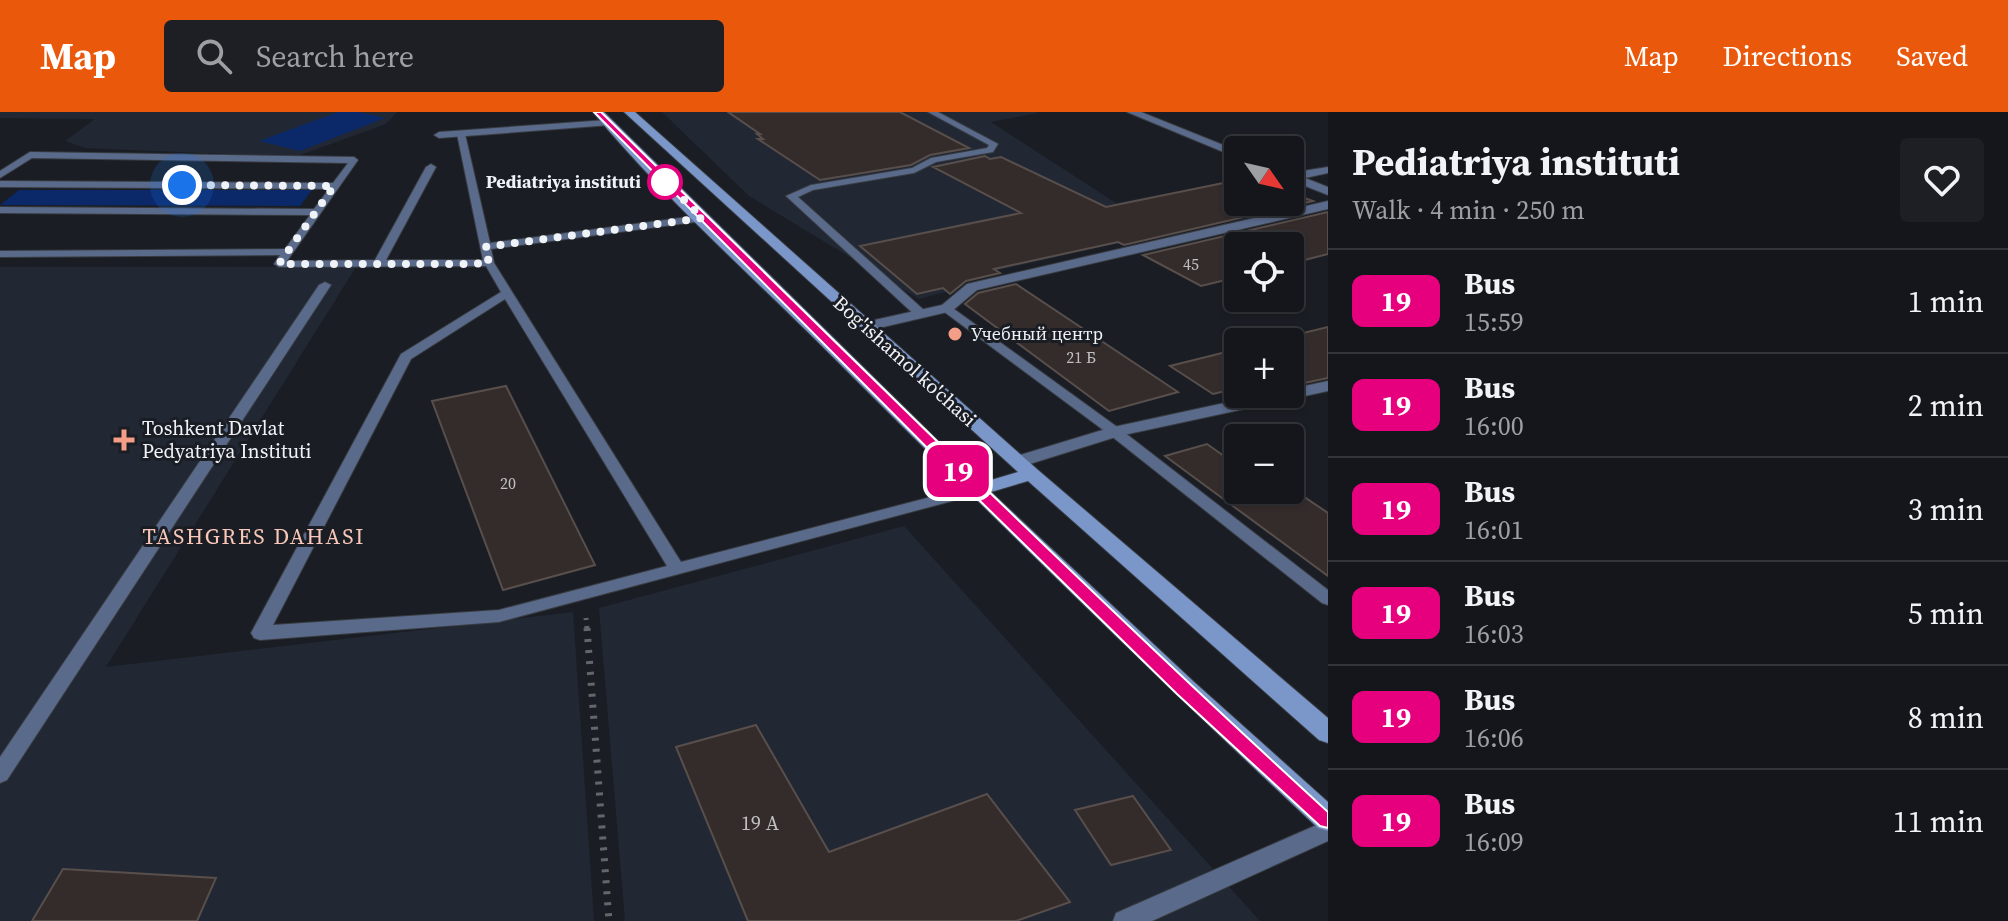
<!DOCTYPE html>
<html lang="en">
<head>
<meta charset="utf-8">
<style>
  :root { --surface:#14161b; --page:#1d1f24; --text:#f1f3f6; --muted:#9d9fa3; --line:#33353a; --accent:#ea580c }
  body { margin:0; font-family:"Source Serif 4",serif; background:var(--page); color:var(--text); height:100vh; display:flex; flex-direction:column; font-size:30px; white-space:nowrap }
  * { box-sizing:border-box; margin:0 }
  p { font-size:26px; color:var(--muted) }
  .icon { flex:none; width:44px; height:44px; fill:none; stroke:currentColor; stroke-width:2; stroke-linecap:round; stroke-linejoin:round }
  .map { position:relative; flex:1; overflow:hidden }
  .drawer { display:flex; flex-direction:column; background:var(--surface); width:680px }
  .drawer>* { flex:none }
  .badge { padding:0 16px; border-radius:12px; font-size:28px; line-height:52px }
  .needle { width:52px; rotate:124deg }
  .buttons { position:absolute; left:1224px; top:24px; display:grid; gap:16px }
  .buttons a { display:grid; place-items:center; width:80px; height:80px; border-radius:8px; background:var(--surface); box-shadow:0 2px 6px #0004,0 0 0 2px var(--line); font-size:40px }
  .you { position:absolute; width:40px; height:40px; margin:-20px; border:6px solid #fff; border-radius:50%; background:#1a73e8; box-shadow:0 0 0 12px #1a73e833 }
  .map>.badge { position:absolute; translate:-50% -50%; box-shadow:0 0 0 4px #fff }
  .round { display:grid; place-items:center; flex:none; width:84px; height:84px; border-radius:8px; background:var(--page) }
  .head { display:flex; align-items:center; justify-content:space-between; height:136px; padding:0 24px }
  h1 { font-size:38px; font-weight:700; line-height:60px }
  ul { padding:0; list-style:none }
  li { display:flex; align-items:center; gap:24px; height:104px; padding:0 24px; border-top:2px solid var(--line) }
  li div { flex:1 }
  li b { display:block; font-size:30px }
  li em { font-style:normal }
  li .badge { min-width:88px; font-weight:700; text-align:center }
  header { display:flex; align-items:center; gap:48px; box-sizing:border-box; height:112px; padding:0 40px; background:var(--accent); color:#fff }
  header strong { font-size:38px }
  nav { display:flex; gap:44px; margin-inline-start:auto; font-size:28px }
  .search { width:560px; height:72px; background:var(--page); display:flex; align-items:center; gap:20px; box-sizing:border-box; padding:0 28px; border-radius:8px; color:var(--muted); font-size:30px }
  main { display:flex; flex:1; min-height:0 }
  .map>svg:first-child { display:block }
</style>
</head>
<body>
<header>
<strong>Map</strong>
<div class="search"><svg class="icon" aria-label="search" viewBox="0 0 24 24"><circle cx="10" cy="10" r="6"/><path d="M15 15l6 6"/></svg>Search here</div>
<nav><a>Map</a><a>Directions</a><a>Saved</a></nav>
</header>
<main>
<div class="map">
<svg width="1328" height="809" viewBox="0 0 1328 809">
  <rect width="100%" height="100%" fill="#1a1e24"/>
  <path fill="#212733" d="M0 0H397L386 12 295 45 85 36 65 29 95 7 0 6Z
    M662 0H1036L1038 1 991 10 1116 91 1174 80 1232 105 956 168 945 180 919 187 749 84Z
    M0 155H356L106 555 573 500 594 809H0Z
    M904 414 1260 809H625L599 496Z"/>
  <path fill="#0b2968" d="M338 0H359L385 6 300 39 259 29Z
    M19 78H312L300 94 0 93Z"/>
  <path fill="#342c2a" stroke="#584f4c" stroke-width="2" d="M728 0H900L969 36 930 43 911 53 820 68 758 27H763L757 22H760Z
    M985 44 990 47 1001 45 1106 95 1238 68V90H1290V81L1313 89 1124 133 1118 130 994 157 1000 161 966 169 950 182 943 176 917 182 860 134 1021 101 933 55Z
    M1328 100V142L1293 151 1290 134H1257L1238 125V165L1201 174 1143 143Z
    M1016 172 1178 280 1109 299 965 192 978 181Z
    M1328 215V266L1290 274V230H1266Z
    M1238 237V276L1213 282 1170 254Z
    M506 274 595 453 503 478 432 289Z
    M1207 332 1238 354V378H1294L1328 401V464L1165 344Z
    M756 613 829 740 987 682 1070 790 1016 809H748L676 635Z
    M1133 684 1171 738 1111 753 1075 698Z
    M63 757 216 766 197 809H32Z"/>
  <g fill="none" stroke-linecap="round" stroke-linejoin="round">
    <defs>
      <path id="service" d="M928 0H938L998 32 993 40 936 50 914 61 813 78 798 85 925 199V205H917L786 84 811 73 912 56 931 46 987 36 989 33Z
        M461 19 465 22 490 131 703 103 708 106 703 109 491 137 494 151 681 450 977 373 982 375 985 378 982 381 499 510 260 528 254 526 251 521 401 242 501 180 486 154 279 155 274 152 280 143 0 145V139L285 137 310 103 0 101V95L314 97 329 77 0 75V69L333 71 348 51 32 46 0 66V59L30 40 354 45 358 48 287 149 375 148 426 55 431 52 436 55 386 148H483L457 22ZM505 187 667 454 499 498 273 513 411 247Z
        M325 170 331 173 7 668 0 671V645L319 173Z
        M947 192 1120 317 1328 478V493L1322 491 1110 323 943 199V193Z
        M1328 708V729L1152 809H1113L1116 801Z"/>
      <path id="minor" d="M1127 0H1141L1238 39V46Z
        M607 8 611 9V13L439 26 434 23 439 20Z
        M1328 55V61L1305 66 1328 75V83L1290 68V61Z
        M1328 89V97L977 178 952 199 866 219 858 214 861 211 942 193 967 172Z
        M1328 269V279L1119 324 1017 356 1008 350 1010 346 1109 316 1266 282H1290V277Z"/>
      <path id="secondary" d="M593 0H604L981 371 1018 360 624 0H635L1038 358 1328 606V631L1319 628 1028 369 991 380 1193 569 1328 690V719L1318 716C1152 561 991 403 831 243 752 164 664 86 593 0Z"/>
    </defs>
    <use href="#service" stroke="#383c41" stroke-width="2"/>
    <use href="#minor" stroke="#383c41" stroke-width="2"/>
    <use href="#secondary" stroke="#383c41" stroke-width="2"/>
    <path stroke="#63676c" stroke-width="5" stroke-dasharray="2 6" stroke-linecap="butt" d="M586 506 587 518"/>
    <path stroke="#63676c" stroke-width="7" stroke-dasharray="3 8" stroke-linecap="butt" d="M587 516 609 809"/>
    <use href="#service" fill="#5a6a8a" fill-rule="evenodd"/>
    <use href="#minor" fill="#5a6a8a" fill-rule="evenodd"/>
    <use href="#secondary" fill="#7b96c9" fill-rule="evenodd"/>
  </g>
  <path fill="#e6007e" stroke="#fff" stroke-width="2" d="M594 0H601C842 236 1082 475 1328 700V716L1320 714 1177 582 972 381Z"/>
  <g fill="none" stroke-linecap="round" stroke-linejoin="round">
    <path stroke="#eff2f6" stroke-width="8" stroke-dasharray="0 14.4" d="M182 73 334 74 279 152H461L489 151 485 135 703 106 665 70"/>
  </g>
  <circle fill="#fff" stroke="#e6007e" stroke-width="4" cx="665" cy="70" r="16"/>
  <g fill="#f49e87" stroke="#1a1e24" stroke-width="3">
    <circle cx="955" cy="222" r="8"/>
    <path d="M120 316h8v8h8v8h-8v8h-8v-8h-8v-8h8z"/>
  </g>
  <g text-anchor="middle" stroke-width="6" stroke-linejoin="round" paint-order="stroke">
    <g font-size="16" fill="#c0c0c3">
      <text x="1191" y="158">45</text>
      <text x="1081" y="251">21 Б</text>
      <text x="508" y="377">20</text>
    </g>
    <g font-size="18" font-weight="bold" fill="#eff2f6" stroke="#1a1e24" text-anchor="end">
      <text x="641" y="76">Pediatriya instituti</text>
    </g>
    <g font-size="18" fill="#eff2f6" stroke="#1a1e24" text-anchor="start">
      <text x="971" y="228">Учебный центр</text>
    </g>
    <g font-size="20" fill="#eff2f6" stroke="#1a1e24">
      <text transform="translate(905 249) rotate(42)" y="7">Bog'ishamol ko'chasi</text>
    </g>
    <g font-size="20" fill="#eff2f6" stroke="#1a1e24" text-anchor="start">
      <text x="142" y="323">Toshkent Davlat<tspan x="142" dy="23">Pedyatriya Instituti</tspan></text>
    </g>
    <g font-size="20" fill="#c0c0c3">
      <text x="760" y="718">19 A</text>
    </g>
    <g font-size="22" letter-spacing="2" fill="#f8c7b9" stroke="#1a1e24">
      <text x="254" y="432">TASHGRES DAHASI</text>
    </g>
  </g>
</svg>
<div class="buttons">
<a><svg class="needle" viewBox="-14 -14 28 28"><path d="M0-13l5 13h-10z" fill="#e53935"/><path d="M0 13l5-13h-10z" fill="#9d9fa3"/></svg></a>
<a><svg class="icon" aria-label="locate" viewBox="0 0 24 24"><circle cx="12" cy="12" r="6"/><path d="M12 2v4M12 18v4M2 12h4M18 12h4"/></svg></a>
<a>+</a>
<a>−</a>
</div>
<div class="you" style="left:182px;top:73px"></div>
<b class="badge" style="left:958px;top:359px;background:#e6007e;color:#fff">19</b>
</div>
<section class="drawer">
<div class="head"><div><h1>Pediatriya instituti</h1><p>Walk · 4 min · 250 m</p></div><a class="round"><svg class="icon" aria-label="heart" viewBox="0 0 24 24"><path d="M12 20l-8-8c-3-5 5-10 8-4 3-6 11-1 8 4z"/></svg></a></div>
<ul>
<li><span class="badge" style="background:#e6007e;color:#fff">19</span><div><b>Bus</b><p>15:59</p></div><em>1 min</em></li>
<li><span class="badge" style="background:#e6007e;color:#fff">19</span><div><b>Bus</b><p>16:00</p></div><em>2 min</em></li>
<li><span class="badge" style="background:#e6007e;color:#fff">19</span><div><b>Bus</b><p>16:01</p></div><em>3 min</em></li>
<li><span class="badge" style="background:#e6007e;color:#fff">19</span><div><b>Bus</b><p>16:03</p></div><em>5 min</em></li>
<li><span class="badge" style="background:#e6007e;color:#fff">19</span><div><b>Bus</b><p>16:06</p></div><em>8 min</em></li>
<li><span class="badge" style="background:#e6007e;color:#fff">19</span><div><b>Bus</b><p>16:09</p></div><em>11 min</em></li>
</ul>
</section>
</main>
</body>
</html>
